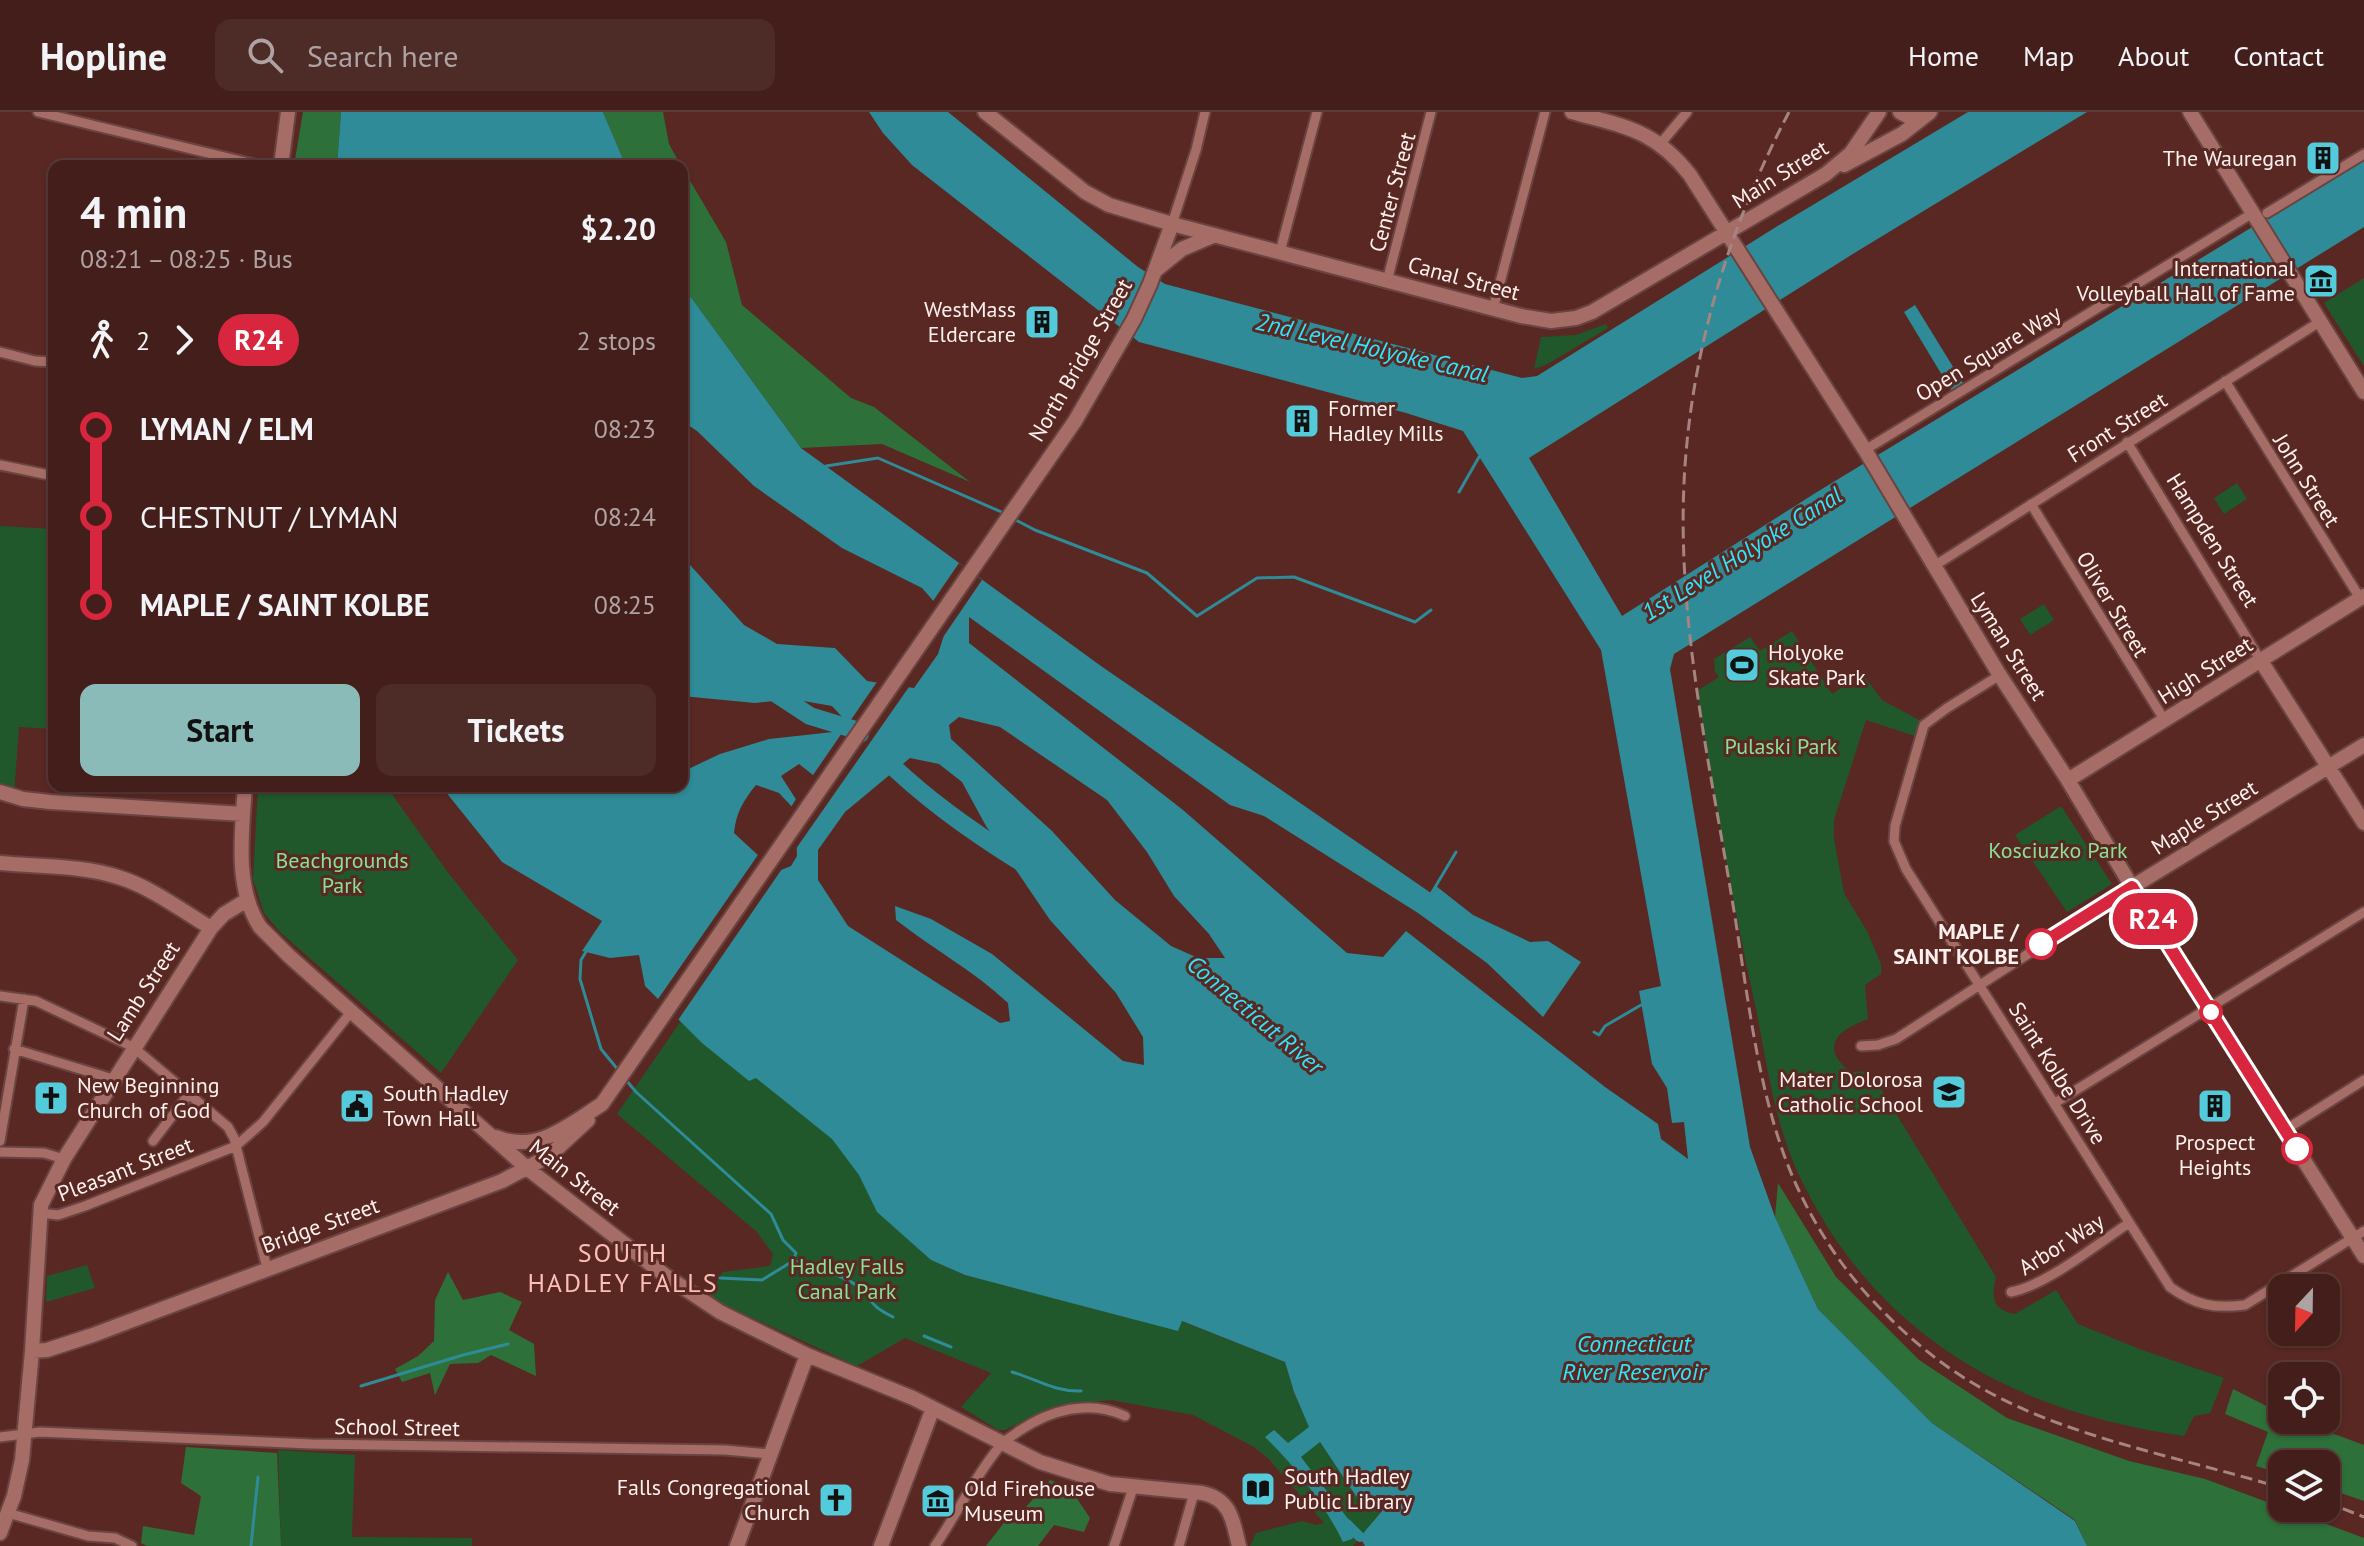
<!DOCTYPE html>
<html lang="en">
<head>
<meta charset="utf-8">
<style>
  :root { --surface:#431e1a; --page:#4d2b27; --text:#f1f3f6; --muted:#afa2a2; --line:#5b3c39; --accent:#8bbbb9 }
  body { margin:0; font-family:"PT Sans",sans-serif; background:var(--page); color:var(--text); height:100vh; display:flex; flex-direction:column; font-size:30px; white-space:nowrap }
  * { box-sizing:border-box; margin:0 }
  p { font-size:26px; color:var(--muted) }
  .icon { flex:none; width:44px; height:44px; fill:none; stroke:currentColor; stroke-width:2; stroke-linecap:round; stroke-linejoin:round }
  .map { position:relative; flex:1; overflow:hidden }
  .details { position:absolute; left:48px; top:48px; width:640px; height:632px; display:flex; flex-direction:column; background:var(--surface); border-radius:16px; box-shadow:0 2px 6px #0004,0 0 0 2px var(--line) }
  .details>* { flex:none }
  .badge { padding:0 16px; border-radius:26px; font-size:28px; line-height:52px }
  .needle { width:52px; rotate:202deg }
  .fabs { position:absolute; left:2268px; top:1162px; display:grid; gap:16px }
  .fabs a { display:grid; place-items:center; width:72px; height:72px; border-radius:16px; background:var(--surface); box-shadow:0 2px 6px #0004,0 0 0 2px var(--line); font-size:40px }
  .map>.badge { position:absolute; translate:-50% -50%; box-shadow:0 0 0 4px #fff }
  .legs { display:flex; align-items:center; gap:12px; height:88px; padding:0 32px; font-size:26px }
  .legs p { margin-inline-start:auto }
  .headline { display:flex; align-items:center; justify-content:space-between; height:136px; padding:0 32px }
  h1 { font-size:44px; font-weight:700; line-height:60px }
  .action { display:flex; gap:16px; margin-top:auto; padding:16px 32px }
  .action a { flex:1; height:92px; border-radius:16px; background:var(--accent); color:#111; font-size:32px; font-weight:700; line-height:92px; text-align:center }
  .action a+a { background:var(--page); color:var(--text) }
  ul { padding:0 32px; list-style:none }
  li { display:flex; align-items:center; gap:28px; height:88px; font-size:30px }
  li i { display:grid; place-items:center; width:12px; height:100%; margin:0 10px; background:currentColor }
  li i::after { content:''; width:20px; height:20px; margin:-10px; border:6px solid; border-radius:50%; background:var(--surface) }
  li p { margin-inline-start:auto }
  li:first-child i { background:linear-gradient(#0000 50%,currentColor 0) }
  li:last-child i { background:linear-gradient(currentColor 50%,#0000 0) }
  header { display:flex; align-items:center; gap:48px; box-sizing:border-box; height:112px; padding:0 40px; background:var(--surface); border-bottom:2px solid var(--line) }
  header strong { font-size:38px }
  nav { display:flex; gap:44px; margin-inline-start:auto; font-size:28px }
  .search { width:560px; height:72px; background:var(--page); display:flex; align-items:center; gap:20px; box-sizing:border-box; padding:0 28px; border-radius:16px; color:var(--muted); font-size:30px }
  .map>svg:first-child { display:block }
</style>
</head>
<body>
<header>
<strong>Hopline</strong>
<div class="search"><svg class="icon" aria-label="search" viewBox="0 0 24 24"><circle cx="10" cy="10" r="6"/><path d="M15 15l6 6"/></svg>Search here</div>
<nav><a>Home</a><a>Map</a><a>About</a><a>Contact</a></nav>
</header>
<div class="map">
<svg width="2364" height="1434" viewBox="0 0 2364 1434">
  <rect width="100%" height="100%" fill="#592823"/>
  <path fill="#20582b" d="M2364 166V254L2324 191Z
    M1606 212 1608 216 1546 253 1534 257 1541 225 1576 223Z
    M2237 371 2247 387 2224 402 2214 386Z
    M0 414 54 417V617L19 615 14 682 0 676Z
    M2044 492 2054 508 2030 523 2020 507Z
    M1792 519 1832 582 1863 562 1882 588 1921 609 1915 624 1866 608 1834 708V727L1844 781 1868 821 1881 852V862L1865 873 1868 907C1838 918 1818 935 1851 960L1870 959 1996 1165C1991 1185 1992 1198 2015 1202L2056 1178 2078 1212 2142 1238 2224 1266 2210 1301 2194 1304 2184 1324C2013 1300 1876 1224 1800 1065 1773 1009 1766 943 1753 883 1731 782 1714 681 1697 579L1719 565 1715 560 1714 547 1750 525 1760 539Z
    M258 674H386L449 762 518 848 441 961 281 821 264 801 253 767Z
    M2061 694 2112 772 2067 800 2015 723Z
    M700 881 759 925 931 1148 965 1163 1178 1218 1181 1209 1285 1250 1294 1280 1309 1314 1356 1384 1382 1399 1353 1434H1250L1256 1421 1302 1409 1316 1413 1324 1411 1269 1347 1254 1335 1193 1303 1111 1288 1058 1293 1005 1318H998L961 1295 991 1261 905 1226 857 1254 707 1185 723 1160 770 1154 773 1142 757 1120 617 1002Z
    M87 1153 95 1176 46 1190 47 1164Z
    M278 1338 355 1343 352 1425 472 1426V1434H281Z"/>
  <path fill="#2e703a" d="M303 0H341L337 54H294Z
    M603 0H663L669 32 681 54H626Z
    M682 55 726 130 742 193 851 286 874 295 970 370 882 332 801 336 682 173Z
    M1778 1071 1836 1165 1919 1248 2007 1306 2129 1349 2205 1367 2364 1426V1434H2087L2075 1408 1932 1311 1818 1197 1775 1105Z
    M448 1160 463 1188 500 1180 522 1190 509 1218 534 1232 536 1264 491 1243 478 1251 450 1252 435 1283 430 1261 402 1270 395 1257 418 1244 434 1229 435 1188Z
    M2233 1277 2282 1302V1308H2296L2364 1333V1389L2326 1376V1352H2282V1362L2256 1354 2268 1320 2225 1302Z
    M186 1335 277 1341 281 1434H147L141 1431 143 1414 194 1423 201 1384 181 1371Z
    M1050 1368 1070 1376 1090 1406 1084 1420 1054 1413 1038 1434H986L1010 1403 1017 1405Z"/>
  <path fill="#2e8b97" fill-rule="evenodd" d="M341 0H603L626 54H337Z
    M869 0H948L1138 155 1165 172 1522 266 1537 264 1781 112 1968 0H2087L1856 140 1529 346 1622 504 1817 380 2364 47V115L1674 542 1670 557 1750 1035 1775 1105 1818 1197 1932 1311 2075 1409 2087 1434H1365L1360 1425 1382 1399 1374 1392 1371 1395 1356 1384 1320 1330 1301 1345 1358 1420 1352 1427 1343 1430C1324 1391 1296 1355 1265 1325L1274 1318 1288 1331 1309 1315 1294 1280 1285 1250 1182 1209 1178 1219 965 1163 931 1148 877 1100 859 1063 832 1027 756 966 749 969 702 931 645 874 639 843 610 846 582 839 602 809 502 750 441 674H682V660L720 642 769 627 833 620 844 607 832 594 792 587 755 591 682 584V444L744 513 777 532 835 536 867 569 914 576 938 542 949 507 922 476 842 436 754 374 697 319 682 309V173L801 336 1101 554 1431 781 1436 774 1473 803 1530 830 1548 829 1581 850 1543 905 1487 851 1418 801 1264 704 1230 693 969 505V531L1183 698 1347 841 1383 845 1406 819 1605 975 1658 1012 1661 1027 1688 1047 1684 1010 1672 1011 1667 976 1652 952 1639 879 1661 874 1601 538 1463 319 1406 301 1139 230 912 53 883 21ZM959 605 1000 615 1107 688 1147 740 1174 784 1209 822 1225 846H1198L1171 834 1115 788 1052 719 951 627 949 613ZM910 646 939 652 962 670 986 714 1050 808 1116 881 1143 925 1144 953 1123 949 992 842 931 807 895 794 896 808C933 837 974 859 1008 891L1010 909 1000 911 848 814 818 768V738L845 700ZM799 652 832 678 818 698 797 689 781 664ZM756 673 779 681 795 698 797 744 791 754 776 760 734 721C736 701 743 689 756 673Z
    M1915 193 1963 271 1951 278 1904 200Z"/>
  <path fill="#592823" d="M959 451 982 468 937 534 945 508 931 492Z
    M879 567 911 572 793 741 789 698 798 684 817 693 827 679 811 666Z
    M760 740 777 755 786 751 676 911 656 890Z"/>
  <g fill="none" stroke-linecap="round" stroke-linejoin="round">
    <path stroke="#2e8b97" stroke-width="3" d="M826 354 878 346 1006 402
      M1459 380 1479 345
      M1012 406 1035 418 1147 461 1197 504 1257 466 1294 465 1415 510 1431 498
      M1431 782 1456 740
      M587 838 581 848 580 867 601 937 619 959
      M1594 920 1599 923 1605 914 1641 893
      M626 968 636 980 771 1102 783 1128 796 1141 793 1149 762 1168 720 1166
      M795 1149C812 1154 854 1166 865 1181 874 1194 877 1197 893 1205
      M924 1224 951 1235
      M1012 1260C1036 1267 1055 1280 1081 1279
      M361 1274 463 1243 508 1232
      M251 1434 258 1365"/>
    <path stroke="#2e8b97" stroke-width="10" d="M1347 1412 1360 1425"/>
    <path stroke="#2e8b97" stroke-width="18" d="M766 575 810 604 856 618 860 622
      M878 640C921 684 971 719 1022 751"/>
    <defs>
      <path id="street" d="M38 0 262 54
        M1661 31 1687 0
        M2267 101 2364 42
        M1172 112 1196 38 1205 0
        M1280 140 1317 0
        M1387 169 1431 0
        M1493 197 1545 0
        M0 240 35 249 54 250
        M2225 269 2360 486
        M2127 330 2261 549
        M1865 338 2253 101
        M0 353 54 364
        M2031 392 2165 609
        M1934 454 2321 209
        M2000 563 1947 596 1924 613 1895 714 1894 729 1906 757 2170 1175C2195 1193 2214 1197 2245 1193L2364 1119
        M0 884 36 889 133 935 228 1015 234 1026 267 1156
        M1861 934 1878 933 1896 927 2132 775
        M14 937 113 967
        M2055 991 2364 800
        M2285 1018 2364 968
        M0 1029 24 887
        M153 1029 189 982
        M0 1040 44 1041 64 1047
        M40 1101 58 1103 85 1094 236 1034 263 1010 351 900
        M2011 1180C2047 1173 2097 1132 2129 1111
        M0 1325 40 1320 311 1332 725 1338 769 1342
        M8 1401 88 1424 115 1426 132 1434
        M935 1434C957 1402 975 1364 1000 1334 1004 1328 1013 1324 1019 1319 1050 1298 1089 1287 1125 1304
        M1114 1434 1133 1376
        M1179 1434 1194 1381"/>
      <path id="secondary" d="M985 0 1085 80 1109 93 1172 112 1521 204 1551 209 1576 206 1592 200 1826 62 1851 41 1879 0
        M1572 0C1625 15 1654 17 1690 63L1865 338 1999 562 2066 665 2132 775 2364 1144
        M1900 0 1911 6 1927 0
        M2190 0 2364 280
        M1844 53 1902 22 1930 0
        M281 54 288 0
        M1156 158 1182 137 1215 123
        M2261 549 2364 711
        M2068 668 2364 484
        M245 674C242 720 234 775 260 815L289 844 528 1057 666 1164 720 1200 807 1243 913 1286 1040 1350 1110 1372 1202 1381C1231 1387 1233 1409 1239 1434
        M0 680 23 687 50 690 243 702
        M0 751C38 755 81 753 118 765 151 775 181 798 211 816
        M2132 775 2364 633
        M496 1025C537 1042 569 1013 602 992L1075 309 1134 207 1150 172 1172 112
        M32 1239 47 1238 93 1223 502 1069 549 1044 588 1008
        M0 1421 14 1384 22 1348 32 1239 41 1093 64 1047 211 816 224 802 247 788
        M737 1434 807 1243
        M881 1434 933 1296"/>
    </defs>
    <use href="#street" stroke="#6a4441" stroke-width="13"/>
    <use href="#secondary" stroke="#6a4441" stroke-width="18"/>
    <use href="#street" stroke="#a56d66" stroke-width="9"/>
    <use href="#secondary" stroke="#a56d66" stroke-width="14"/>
    <path stroke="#a58481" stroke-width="3" stroke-dasharray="12 6" stroke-linecap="butt" d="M1789 0C1734 105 1696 222 1686 341 1673 489 1707 636 1731 781 1746 867 1754 958 1783 1040 1802 1094 1836 1151 1876 1192 1907 1225 1943 1255 1983 1277 2072 1327 2184 1346 2282 1376
      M2326 1390 2364 1405"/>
  </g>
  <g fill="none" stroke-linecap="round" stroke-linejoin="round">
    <defs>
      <path id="line-1" d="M2041 832 2132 775 2297 1037"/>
    </defs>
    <use href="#line-1" stroke="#fff" stroke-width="18"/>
    <use href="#line-1" stroke="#d7263d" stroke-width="12"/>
  </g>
  <defs>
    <symbol id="building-square" viewBox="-11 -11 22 22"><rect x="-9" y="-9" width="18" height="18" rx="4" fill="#53cbdb" stroke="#592823"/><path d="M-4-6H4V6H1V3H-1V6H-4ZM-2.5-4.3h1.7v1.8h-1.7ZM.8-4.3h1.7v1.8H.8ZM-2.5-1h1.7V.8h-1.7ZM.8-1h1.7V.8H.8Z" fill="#111"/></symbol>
    <symbol id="museum-square" viewBox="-11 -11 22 22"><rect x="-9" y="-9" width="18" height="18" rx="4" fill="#53cbdb" stroke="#592823"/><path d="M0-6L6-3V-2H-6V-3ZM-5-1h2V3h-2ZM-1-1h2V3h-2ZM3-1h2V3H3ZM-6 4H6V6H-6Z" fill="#111"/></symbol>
    <symbol id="stadium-square" viewBox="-11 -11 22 22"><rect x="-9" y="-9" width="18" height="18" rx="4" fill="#53cbdb" stroke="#592823"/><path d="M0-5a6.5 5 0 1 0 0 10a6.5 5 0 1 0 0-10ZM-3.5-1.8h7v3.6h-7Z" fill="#111"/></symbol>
    <symbol id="school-square" viewBox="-11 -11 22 22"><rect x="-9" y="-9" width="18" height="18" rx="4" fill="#53cbdb" stroke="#592823"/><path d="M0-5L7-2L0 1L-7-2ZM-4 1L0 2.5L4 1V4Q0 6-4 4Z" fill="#111"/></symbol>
    <symbol id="church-square" viewBox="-11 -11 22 22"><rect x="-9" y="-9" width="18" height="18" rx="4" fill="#53cbdb" stroke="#592823"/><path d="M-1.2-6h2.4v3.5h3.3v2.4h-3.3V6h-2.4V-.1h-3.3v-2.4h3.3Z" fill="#111"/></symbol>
    <symbol id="civic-square" viewBox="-11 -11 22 22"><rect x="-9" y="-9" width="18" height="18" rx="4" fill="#53cbdb" stroke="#592823"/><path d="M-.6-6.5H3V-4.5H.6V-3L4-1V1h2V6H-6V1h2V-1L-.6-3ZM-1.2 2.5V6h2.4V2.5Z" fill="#111"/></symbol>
    <symbol id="library-square" viewBox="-11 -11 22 22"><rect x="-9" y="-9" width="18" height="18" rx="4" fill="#53cbdb" stroke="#592823"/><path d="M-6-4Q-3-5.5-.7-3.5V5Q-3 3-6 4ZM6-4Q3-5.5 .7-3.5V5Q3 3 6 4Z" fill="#111"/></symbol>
  </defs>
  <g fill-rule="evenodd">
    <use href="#building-square" x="2303" y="26" width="40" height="40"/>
    <use href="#museum-square" x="2301" y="149" width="40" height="40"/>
    <use href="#building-square" x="1022" y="190" width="40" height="40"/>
    <use href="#building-square" x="1282" y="289" width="40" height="40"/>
    <use href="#stadium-square" x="1722" y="533" width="40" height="40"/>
    <use href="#school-square" x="1929" y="960" width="40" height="40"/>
    <use href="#church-square" x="31" y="966" width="40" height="40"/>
    <use href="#civic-square" x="337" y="974" width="40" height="40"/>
    <use href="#building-square" x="2195" y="974" width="40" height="40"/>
    <use href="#library-square" x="1238" y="1357" width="40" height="40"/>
    <use href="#church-square" x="816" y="1368" width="40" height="40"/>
    <use href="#museum-square" x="918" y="1369" width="40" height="40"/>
  </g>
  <g fill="#fff" stroke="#d7263d" stroke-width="4">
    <circle cx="2041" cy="832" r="14"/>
    <circle cx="2211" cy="900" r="10"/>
    <circle cx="2297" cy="1037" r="14"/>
  </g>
  <g text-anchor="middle" stroke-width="6" stroke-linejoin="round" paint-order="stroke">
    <g font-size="22" fill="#fdf0ee" stroke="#592823" text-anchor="start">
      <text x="2297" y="54" text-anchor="end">The Wauregan</text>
      <text x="2295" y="164" text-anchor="end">International<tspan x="2295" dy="25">Volleyball Hall of Fame</tspan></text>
      <text x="1016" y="205" text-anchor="end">WestMass<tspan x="1016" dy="25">Eldercare</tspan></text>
      <text x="1328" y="304">Former<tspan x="1328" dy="25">Hadley Mills</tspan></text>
      <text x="1768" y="548">Holyoke<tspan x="1768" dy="25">Skate Park</tspan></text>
      <text x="1923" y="975" text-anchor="end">Mater Dolorosa<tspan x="1923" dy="25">Catholic School</tspan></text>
      <text x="77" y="981">New Beginning<tspan x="77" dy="25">Church of God</tspan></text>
      <text x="383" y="989">South Hadley<tspan x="383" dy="25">Town Hall</tspan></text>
      <text x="2215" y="1038" text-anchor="middle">Prospect<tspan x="2215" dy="25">Heights</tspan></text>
      <text x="1284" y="1372">South Hadley<tspan x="1284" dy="25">Public Library</tspan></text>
      <text x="810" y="1383" text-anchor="end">Falls Congregational<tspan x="810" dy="25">Church</tspan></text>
      <text x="964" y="1384">Old Firehouse<tspan x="964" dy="25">Museum</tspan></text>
    </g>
    <g font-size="22" fill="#fdf0ee" stroke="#592823">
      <text transform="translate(1780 62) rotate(-32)" y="8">Main Street</text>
      <text transform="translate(1392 80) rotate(-75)" y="8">Center Street</text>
      <text transform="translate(1464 166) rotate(15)" y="8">Canal Street</text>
      <text transform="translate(1988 241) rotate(-31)" y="8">Open Square Way</text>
      <text transform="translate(1080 248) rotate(-60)" y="8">North Bridge Street</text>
      <text transform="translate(2117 315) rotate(-32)" y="8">Front Street</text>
      <text transform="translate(2307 368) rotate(58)" y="8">John Street</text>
      <text transform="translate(2213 428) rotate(58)" y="8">Hampden Street</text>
      <text transform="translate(2113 492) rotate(59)" y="8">Oliver Street</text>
      <text transform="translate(2009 534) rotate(58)" y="8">Lyman Street</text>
      <text transform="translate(2205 558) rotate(-32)" y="8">High Street</text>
      <text transform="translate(2204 705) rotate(-32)" y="8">Maple Street</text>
      <text transform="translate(143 879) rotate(-57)" y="8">Lamb Street</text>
      <text transform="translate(2058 961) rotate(58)" y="8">Saint Kolbe Drive</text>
      <text transform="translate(125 1057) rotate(-21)" y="8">Pleasant Street</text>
      <text transform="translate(575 1065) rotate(38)" y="8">Main Street</text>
      <text transform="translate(320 1113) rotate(-20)" y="8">Bridge Street</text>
      <text transform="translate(2061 1132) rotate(-32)" y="8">Arbor Way</text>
      <text transform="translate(397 1315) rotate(1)" y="8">School Street</text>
    </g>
    <g font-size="22" fill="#88e194" stroke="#592823">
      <text x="1781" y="642">Pulaski Park</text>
      <text x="2058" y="746">Kosciuzko Park</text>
      <text x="342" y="756">Beachgrounds<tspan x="342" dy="25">Park</tspan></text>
      <text x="847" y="1162">Hadley Falls<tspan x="847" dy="25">Canal Park</tspan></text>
    </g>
    <g font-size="22" font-weight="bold" fill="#fdf0ee" stroke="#592823" text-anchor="end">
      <text x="2019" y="827">MAPLE /<tspan x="2019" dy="25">SAINT KOLBE</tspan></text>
    </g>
    <g font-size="24" font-style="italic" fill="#2ee5fa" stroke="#592823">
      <text transform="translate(1372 236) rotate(13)" y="8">2nd Level Holyoke Canal</text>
      <text transform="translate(1742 442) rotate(-32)" y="8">1st Level Holyoke Canal</text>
      <text transform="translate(1255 903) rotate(40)" y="8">Connecticut River</text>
      <text x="1634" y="1240">Connecticut<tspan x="1634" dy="28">River Reservoir</tspan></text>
    </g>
    <g font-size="26" letter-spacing="2" fill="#fdbeb6" stroke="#592823">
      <text x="623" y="1150">SOUTH<tspan x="623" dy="30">HADLEY FALLS</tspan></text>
    </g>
  </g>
</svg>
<div class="fabs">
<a><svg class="needle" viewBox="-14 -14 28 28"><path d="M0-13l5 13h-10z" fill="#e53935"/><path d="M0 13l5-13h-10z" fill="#afa2a2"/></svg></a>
<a><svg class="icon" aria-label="locate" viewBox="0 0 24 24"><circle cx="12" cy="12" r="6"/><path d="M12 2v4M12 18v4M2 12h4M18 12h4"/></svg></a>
<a><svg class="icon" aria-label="layers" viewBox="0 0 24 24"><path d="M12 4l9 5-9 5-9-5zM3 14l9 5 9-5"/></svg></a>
</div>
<b class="badge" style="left:2153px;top:807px;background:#d7263d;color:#fff">R24</b>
<section class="details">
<div class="headline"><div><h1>4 min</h1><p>08:21 – 08:25 · Bus</p></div><b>$2.20</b></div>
<div class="legs"><svg class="icon" aria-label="walk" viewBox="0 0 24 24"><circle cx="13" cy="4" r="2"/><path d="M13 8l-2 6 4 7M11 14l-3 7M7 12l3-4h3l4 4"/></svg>2<svg class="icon" aria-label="forward" viewBox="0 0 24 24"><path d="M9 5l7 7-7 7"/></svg><b class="badge" style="background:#d7263d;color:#fff">R24</b><p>2 stops</p></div>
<ul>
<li><i style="color:#d7263d"></i><b>LYMAN / ELM</b><p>08:23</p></li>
<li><i style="color:#d7263d"></i><span>CHESTNUT / LYMAN</span><p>08:24</p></li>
<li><i style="color:#d7263d"></i><b>MAPLE / SAINT KOLBE</b><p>08:25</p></li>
</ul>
<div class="action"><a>Start</a><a>Tickets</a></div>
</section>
</div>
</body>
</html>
